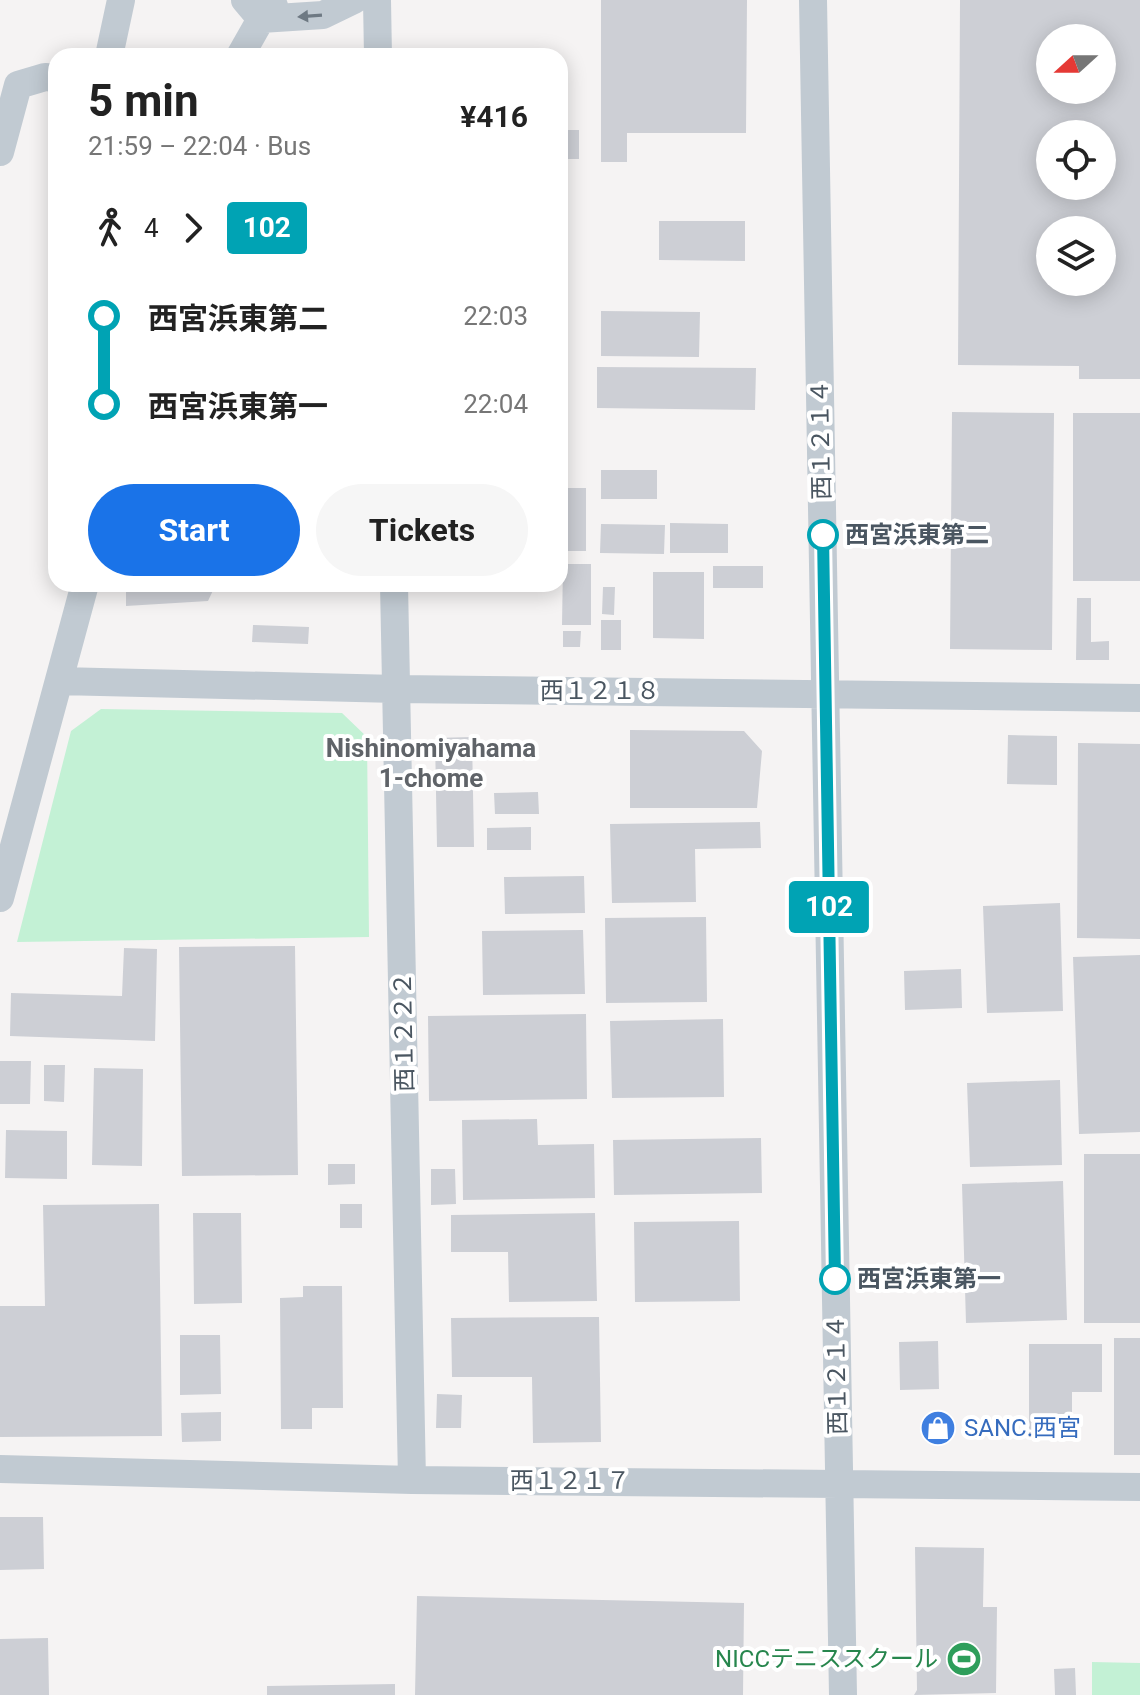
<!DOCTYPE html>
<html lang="en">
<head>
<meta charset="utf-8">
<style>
  :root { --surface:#fff; --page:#f6f6f6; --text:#222; --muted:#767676; --accent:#1a73e8 }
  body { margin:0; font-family:Roboto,"Noto Sans JP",sans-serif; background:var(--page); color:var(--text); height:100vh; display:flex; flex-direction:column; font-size:30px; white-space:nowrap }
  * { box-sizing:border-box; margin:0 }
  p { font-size:26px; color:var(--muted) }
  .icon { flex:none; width:44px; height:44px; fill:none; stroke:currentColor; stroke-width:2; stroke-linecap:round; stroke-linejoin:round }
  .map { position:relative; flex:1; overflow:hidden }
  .details { position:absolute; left:48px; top:48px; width:520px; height:544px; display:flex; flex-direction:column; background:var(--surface); border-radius:24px; box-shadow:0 4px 20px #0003 }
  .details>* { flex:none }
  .badge { padding:0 16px; border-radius:6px; font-size:28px; line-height:52px }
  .needle { width:52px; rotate:249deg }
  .controls { position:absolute; left:1036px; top:24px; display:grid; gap:16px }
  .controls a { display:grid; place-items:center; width:80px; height:80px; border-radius:50%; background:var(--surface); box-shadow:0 4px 20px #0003; font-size:40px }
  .map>.badge { position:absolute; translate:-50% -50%; box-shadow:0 0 0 4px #fff }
  .legs { display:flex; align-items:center; gap:12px; height:88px; padding:0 40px; font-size:26px }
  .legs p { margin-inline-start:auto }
  .headline { display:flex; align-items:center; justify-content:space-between; height:136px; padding:0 40px }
  h1 { font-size:44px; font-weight:700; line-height:60px }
  .action { display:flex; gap:16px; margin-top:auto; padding:16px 40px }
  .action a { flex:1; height:92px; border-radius:48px; background:var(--accent); color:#fff; font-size:32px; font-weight:700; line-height:92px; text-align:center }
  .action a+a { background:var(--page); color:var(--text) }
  ul { padding:0 40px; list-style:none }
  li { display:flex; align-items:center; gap:28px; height:88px; font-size:30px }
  li i { display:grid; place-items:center; width:12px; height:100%; margin:0 10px; background:currentColor }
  li i::after { content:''; width:20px; height:20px; margin:-10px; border:6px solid; border-radius:50%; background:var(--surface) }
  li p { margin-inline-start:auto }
  li:first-child i { background:linear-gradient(#0000 50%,currentColor 0) }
  li:last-child i { background:linear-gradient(currentColor 50%,#0000 0) }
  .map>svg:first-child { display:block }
</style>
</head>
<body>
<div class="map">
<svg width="1140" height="1695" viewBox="0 0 1140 1695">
  <rect width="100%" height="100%" fill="#f5f3f3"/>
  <path fill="#c3f1d5" d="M101 709 342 713 367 737 369 937 17 942 71 731Z
    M1092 1662 1140 1663V1695H1092Z"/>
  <path fill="#cdcfd5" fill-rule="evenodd" d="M601 0H747L746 133H627V162H601Z
    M960 0H1140V379H1079V366L958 365ZM1050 38H1102V90H1050ZM1050 134H1102V186H1050ZM1050 230H1102V282H1050Z
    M560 130H579V159H560Z
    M659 221H745V261L659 260Z
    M601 311 700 312 699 357 601 356Z
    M597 367 756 368 755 410 597 408Z
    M952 412 1054 413 1052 650 950 649Z
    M1073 413H1140V581H1073Z
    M601 470H657V499H601Z
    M560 488H586V551H560Z
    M670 523 728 524V553H670Z
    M601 524 665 525 664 554 600 553Z
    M563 564H591V625H562Z
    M713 566H763V588H713Z
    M653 572H704V639L653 638Z
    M126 584H216L208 601 126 606Z
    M603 587H615L614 615 602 614Z
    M1077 598H1091V642L1109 641V660H1076Z
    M601 620H621V650H601Z
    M253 625 309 627 308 644 252 642Z
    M563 631H581L580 647H563Z
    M630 730 744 731 762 751 757 808H630Z
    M1008 735 1057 736V785L1007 784Z
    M472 737 474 847H437L435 738Z
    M1078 743 1140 744V939L1077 938Z
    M538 792 539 814H495L494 793Z
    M760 822 761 848 695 849 696 902 612 903 610 824Z
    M531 827V850H487V828Z
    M584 876 585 913 505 914 504 877Z
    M1060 903 1063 1011 987 1013 983 906Z
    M706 917 707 1002 606 1003 605 918Z
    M583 930 585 994 483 995 482 931Z
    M295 946 298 1175 182 1176 179 947Z
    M124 948 157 949 155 1041 10 1036 11 993 122 996Z
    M1140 955V1132L1079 1134 1073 957Z
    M961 969 962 1008 905 1010 904 971Z
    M586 1014 587 1099 429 1101 428 1016Z
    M723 1019 724 1097 612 1098 610 1021Z
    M0 1061H31L30 1104H0Z
    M44 1065H65L64 1102 44 1101Z
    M94 1068 143 1069 142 1166 92 1165Z
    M1060 1080 1062 1165 970 1167 967 1083Z
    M537 1119 538 1145 594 1144 595 1198 463 1200 462 1120Z
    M6 1130 67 1131V1179L5 1178Z
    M761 1138 762 1193 614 1195 613 1140Z
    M1084 1154H1140V1323H1084Z
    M328 1164H355V1184L328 1185Z
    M431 1169H455L456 1204 431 1205Z
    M1063 1181 1067 1320 966 1323 962 1184Z
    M159 1204 162 1436 0 1437V1306H45L43 1205Z
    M340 1204H362V1228H340Z
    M193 1213H241L242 1303 194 1304Z
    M595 1213 597 1301 509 1302 508 1252H451V1215Z
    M739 1221 740 1301 635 1302 634 1222Z
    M303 1286H342L343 1408H312V1429H281L280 1298 303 1297Z
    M599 1317 601 1442 533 1443 532 1377H452L451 1318Z
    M180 1335H220L221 1394 180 1395Z
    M1114 1338H1140V1455H1114Z
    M938 1341 939 1389 900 1390 899 1342Z
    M1029 1344H1102V1392H1072V1437H1029Z
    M437 1394 462 1395 461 1428H436Z
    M221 1412V1441L182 1442 181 1413Z
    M0 1517H43L44 1569 0 1570Z
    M915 1547 984 1548 983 1607H997L996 1693 914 1695 917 1690Z
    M417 1596 744 1603 743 1695H415Z
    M48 1638 49 1695H0V1639Z
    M1075 1668 1076 1695H1055L1054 1669Z
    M395 1684V1695H267V1686Z"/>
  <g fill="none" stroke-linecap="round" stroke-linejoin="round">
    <path stroke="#c1cad2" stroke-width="28" d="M245 0 261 19
      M377 0 378 56
      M813 0 843 1695
      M261 19 323 15 354 0
      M109 56 121 0
      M240 56 261 19 274 6
      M0 152 18 85 45 77 56 78
      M394 584 412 1480
      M59 681 397 689 1140 698
      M0 898 85 584
      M0 1469 412 1480 1140 1487"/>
  </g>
  <defs><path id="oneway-solid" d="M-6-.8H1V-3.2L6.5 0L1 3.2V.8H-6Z" transform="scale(2)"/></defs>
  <use fill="#6e7983" href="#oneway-solid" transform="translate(310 16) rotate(176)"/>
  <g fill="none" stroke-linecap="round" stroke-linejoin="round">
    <defs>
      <path id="line-1" d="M823 535 835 1279"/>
    </defs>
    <use href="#line-1" stroke="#fff" stroke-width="18"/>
    <use href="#line-1" stroke="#00a3b4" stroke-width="12"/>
  </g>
  <defs>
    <symbol id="shop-disc" viewBox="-11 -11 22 22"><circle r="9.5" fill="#3f7fe0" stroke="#fff"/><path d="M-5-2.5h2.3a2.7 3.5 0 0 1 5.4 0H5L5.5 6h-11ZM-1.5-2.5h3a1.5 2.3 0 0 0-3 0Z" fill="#fff"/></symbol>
    <symbol id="stadium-disc" viewBox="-11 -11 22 22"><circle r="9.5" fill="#2e9e5b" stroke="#fff"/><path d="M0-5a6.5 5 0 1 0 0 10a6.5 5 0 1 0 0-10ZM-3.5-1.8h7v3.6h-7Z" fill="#fff"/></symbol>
  </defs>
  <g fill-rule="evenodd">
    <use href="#shop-disc" x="918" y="1408" width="40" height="40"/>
    <use href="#stadium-disc" x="944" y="1639" width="40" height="40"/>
  </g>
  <g fill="#fff" stroke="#00a3b4" stroke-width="4">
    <circle cx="823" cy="535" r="14"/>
    <circle cx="835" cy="1279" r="14"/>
  </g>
  <g text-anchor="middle" stroke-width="8" stroke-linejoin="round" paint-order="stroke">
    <g font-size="24" fill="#4a5661" stroke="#fff">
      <text transform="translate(821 440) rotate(-91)" y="8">西１２１４</text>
      <text x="600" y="699">西１２１８</text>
      <text transform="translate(404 1032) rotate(-91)" y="8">西１２２２</text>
      <text transform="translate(837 1375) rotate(-91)" y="8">西１２１４</text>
      <text x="570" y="1489">西１２１７</text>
    </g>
    <g font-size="24" font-weight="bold" fill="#4a5661" stroke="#fff" text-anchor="start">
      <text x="845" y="543">西宮浜東第二</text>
      <text x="857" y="1287">西宮浜東第一</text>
    </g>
    <g font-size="24" fill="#366cbe" stroke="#fff" text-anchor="start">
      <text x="964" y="1436">SANC.西宮</text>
    </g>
    <g font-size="24" fill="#27864d" stroke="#fff" text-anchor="end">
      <text x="938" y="1667">NICCテニススクール</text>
    </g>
    <g font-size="26" font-weight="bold" fill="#5f6368" stroke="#fff">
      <text x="431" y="757">Nishinomiyahama<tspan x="431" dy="30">1-chome</tspan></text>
    </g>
  </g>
</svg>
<div class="controls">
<a><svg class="needle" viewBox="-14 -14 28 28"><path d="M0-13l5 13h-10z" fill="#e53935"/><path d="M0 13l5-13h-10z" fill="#767676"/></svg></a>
<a><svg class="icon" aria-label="locate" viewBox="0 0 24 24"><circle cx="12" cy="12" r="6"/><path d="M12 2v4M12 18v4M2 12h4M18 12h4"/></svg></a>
<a><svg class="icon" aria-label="layers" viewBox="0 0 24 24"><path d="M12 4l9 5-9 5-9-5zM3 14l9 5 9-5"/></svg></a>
</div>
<b class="badge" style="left:829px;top:907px;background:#00a3b4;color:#fff">102</b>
<section class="details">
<div class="headline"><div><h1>5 min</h1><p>21:59 – 22:04 · Bus</p></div><b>¥416</b></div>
<div class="legs"><svg class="icon" aria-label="walk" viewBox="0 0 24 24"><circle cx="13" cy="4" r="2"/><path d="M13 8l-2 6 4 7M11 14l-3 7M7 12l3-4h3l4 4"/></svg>4<svg class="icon" aria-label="forward" viewBox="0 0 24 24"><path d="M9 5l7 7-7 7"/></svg><b class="badge" style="background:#00a3b4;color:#fff">102</b></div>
<ul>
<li><i style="color:#00a3b4"></i><b>西宮浜東第二</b><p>22:03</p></li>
<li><i style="color:#00a3b4"></i><b>西宮浜東第一</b><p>22:04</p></li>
</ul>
<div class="action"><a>Start</a><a>Tickets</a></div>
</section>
</div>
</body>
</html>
